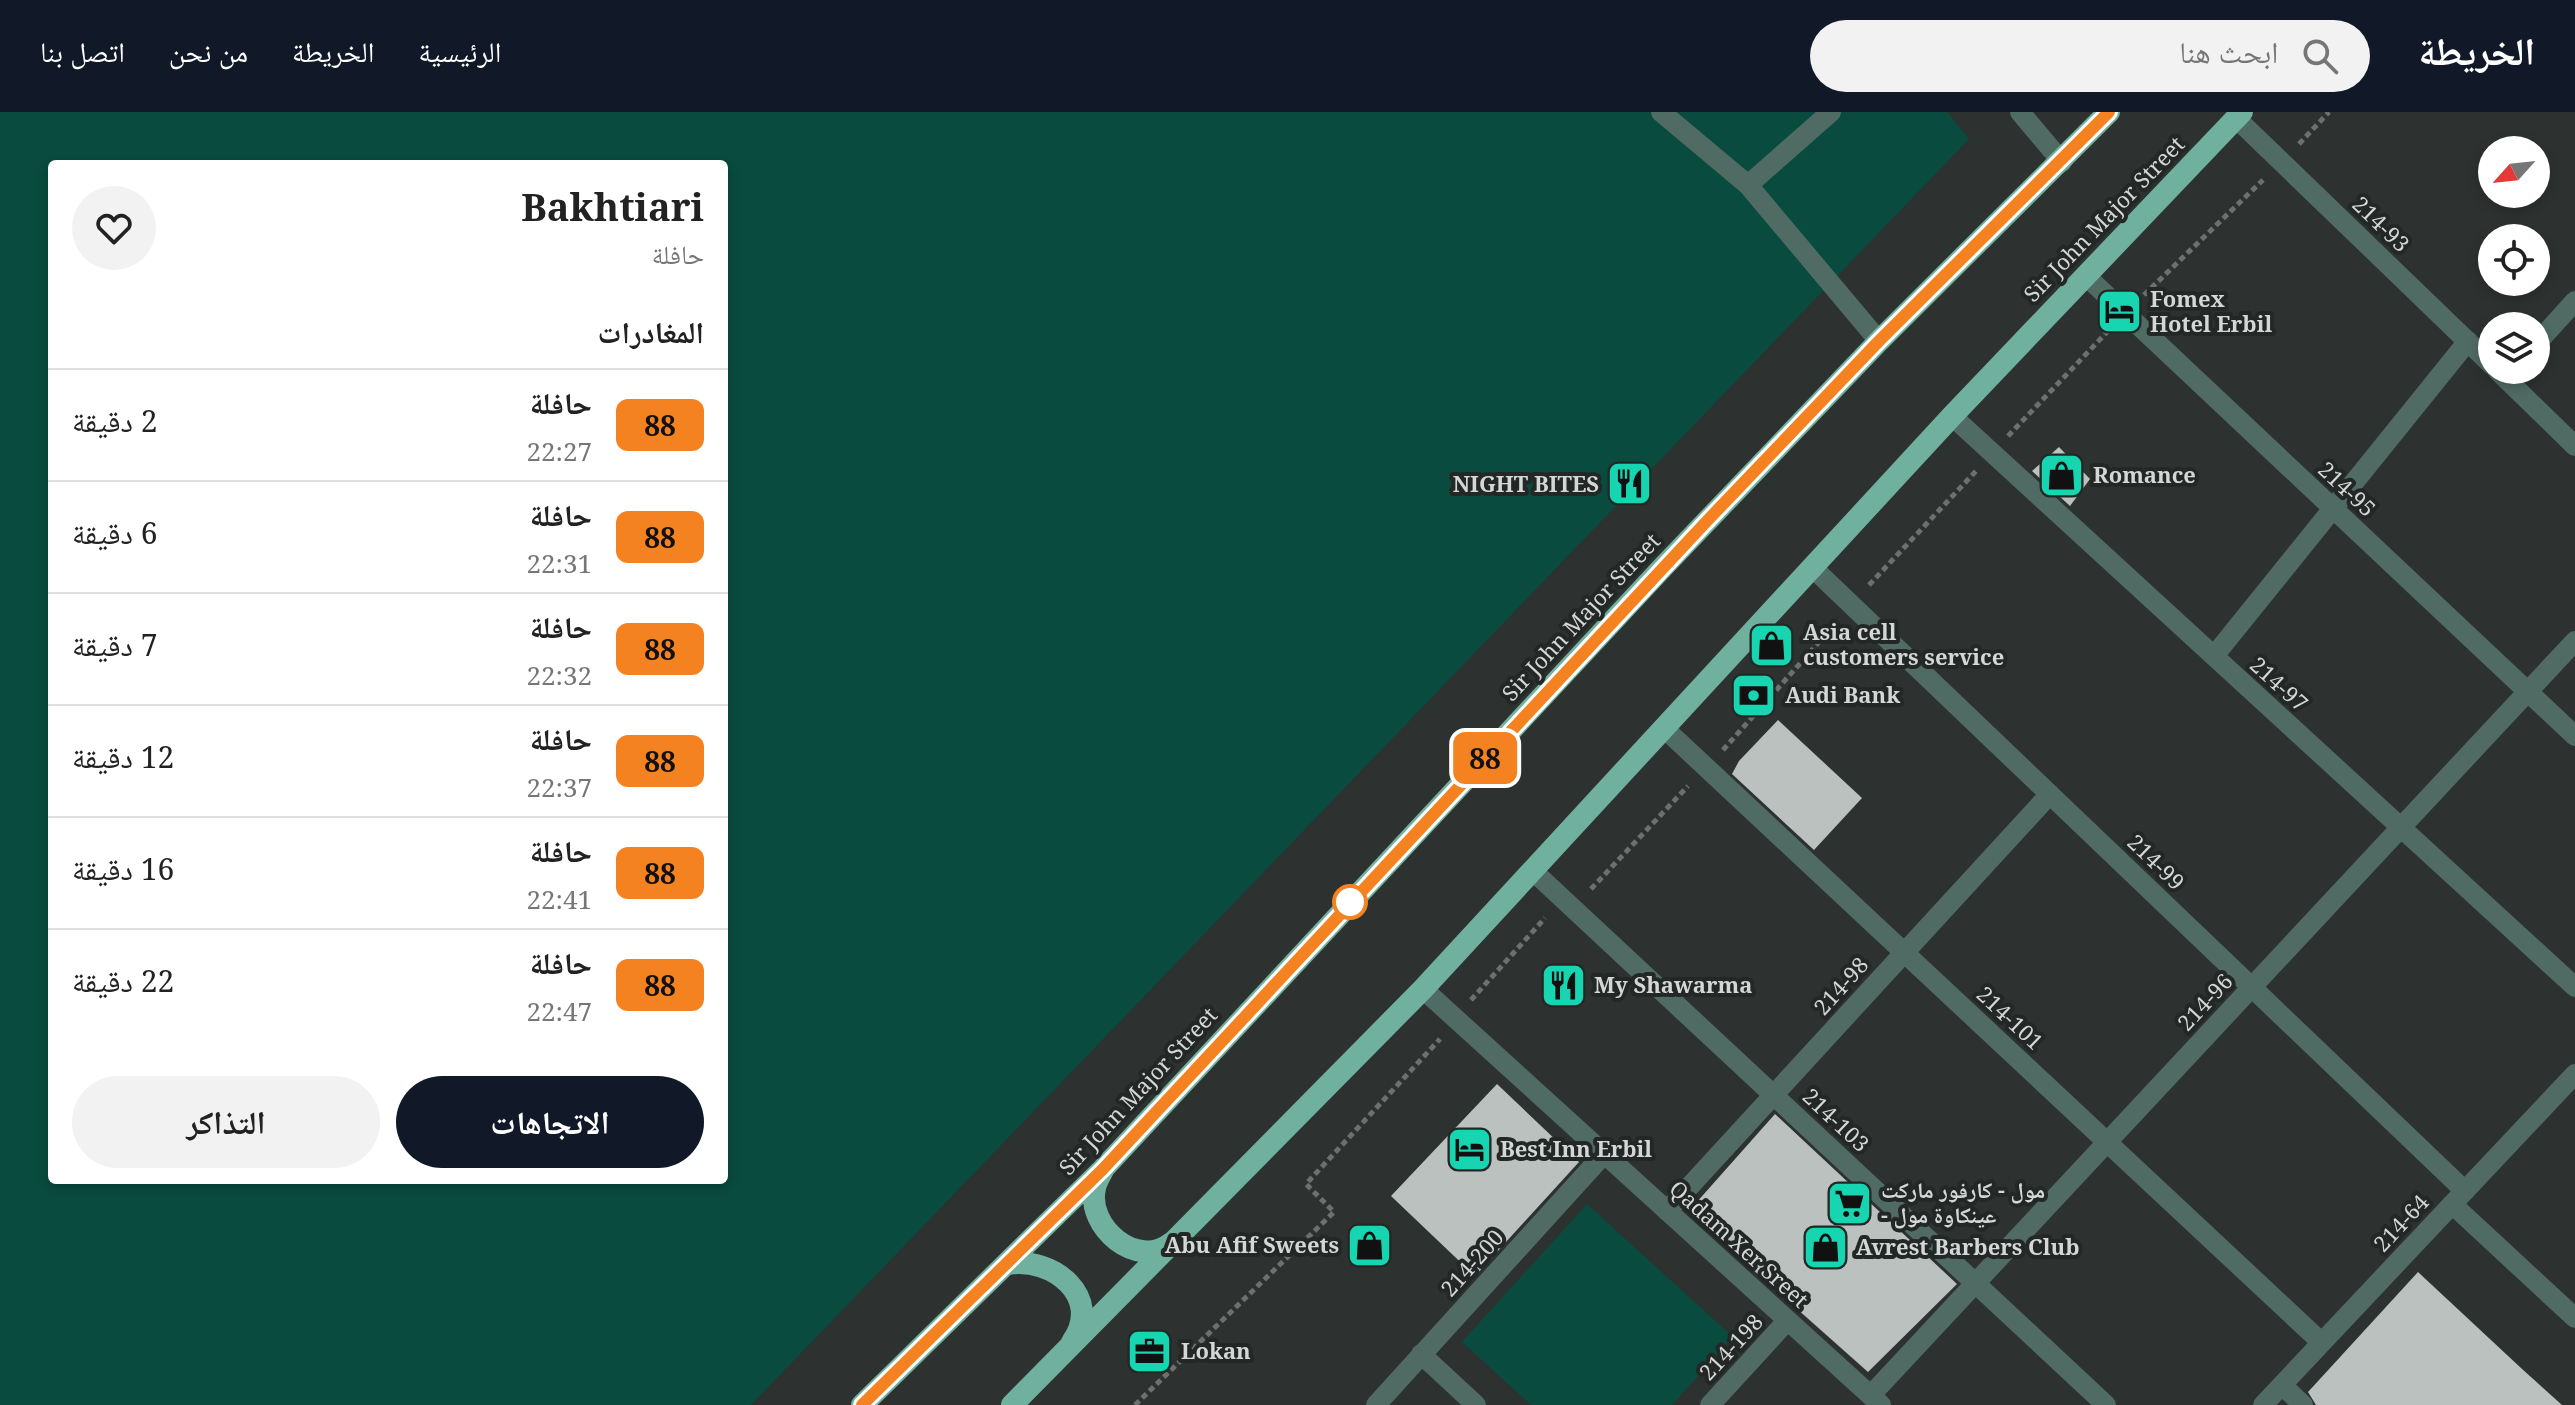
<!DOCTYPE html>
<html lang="ar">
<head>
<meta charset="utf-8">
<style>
  :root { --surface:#fff; --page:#f2f2f2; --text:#222; --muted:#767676; --line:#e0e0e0; --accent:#111827 }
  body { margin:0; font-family:"Noto Serif","Noto Naskh Arabic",serif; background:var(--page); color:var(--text); direction:rtl; height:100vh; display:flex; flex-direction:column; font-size:30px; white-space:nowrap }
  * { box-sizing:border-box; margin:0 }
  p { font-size:26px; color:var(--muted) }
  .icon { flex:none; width:44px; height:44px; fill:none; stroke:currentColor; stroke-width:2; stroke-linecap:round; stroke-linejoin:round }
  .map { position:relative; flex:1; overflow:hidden; direction:ltr }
  .sheet { position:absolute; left:48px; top:48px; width:680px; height:1024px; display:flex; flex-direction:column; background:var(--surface); border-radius:8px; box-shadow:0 4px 12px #0003; direction:rtl }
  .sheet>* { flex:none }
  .badge { padding:0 16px; border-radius:12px; font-size:28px; line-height:52px }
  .needle { width:52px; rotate:243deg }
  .controls { position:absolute; left:2478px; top:24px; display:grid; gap:16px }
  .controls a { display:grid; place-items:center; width:72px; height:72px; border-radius:50%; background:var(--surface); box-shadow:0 4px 12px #0003; font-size:40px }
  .map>.badge { position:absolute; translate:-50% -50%; box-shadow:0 0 0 4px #fff }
  h2 { padding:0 24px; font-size:30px; line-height:72px }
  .round { display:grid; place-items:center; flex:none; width:84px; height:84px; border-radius:42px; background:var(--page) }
  .head { display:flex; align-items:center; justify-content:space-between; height:136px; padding:0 24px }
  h1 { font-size:38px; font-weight:700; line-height:60px }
  .cta { display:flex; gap:16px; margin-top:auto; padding:16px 24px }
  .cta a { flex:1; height:92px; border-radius:48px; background:var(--accent); color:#fff; font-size:32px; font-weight:700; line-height:92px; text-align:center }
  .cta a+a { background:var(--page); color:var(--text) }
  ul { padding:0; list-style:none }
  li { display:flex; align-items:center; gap:24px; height:112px; padding:0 24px; border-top:2px solid var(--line) }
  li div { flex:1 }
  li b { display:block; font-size:30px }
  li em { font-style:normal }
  li .badge { min-width:88px; font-weight:700; text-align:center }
  header { display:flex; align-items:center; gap:48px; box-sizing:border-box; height:112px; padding:0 40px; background:var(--accent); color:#fff }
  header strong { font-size:38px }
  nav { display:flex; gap:44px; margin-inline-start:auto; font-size:28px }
  .search { width:560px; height:72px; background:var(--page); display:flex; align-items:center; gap:20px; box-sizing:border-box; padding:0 28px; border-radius:44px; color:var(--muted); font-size:30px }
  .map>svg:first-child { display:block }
</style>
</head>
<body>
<header>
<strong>الخريطة</strong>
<div class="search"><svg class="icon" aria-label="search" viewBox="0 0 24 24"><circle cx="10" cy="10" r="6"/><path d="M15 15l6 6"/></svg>ابحث هنا</div>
<nav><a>الرئيسية</a><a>الخريطة</a><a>من نحن</a><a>اتصل بنا</a></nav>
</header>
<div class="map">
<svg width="2575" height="1293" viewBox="0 0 2575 1293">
  <rect width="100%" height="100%" fill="#2d3230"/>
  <path fill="#094b3e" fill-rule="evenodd" d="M0 0H1947L1969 27 751 1293H0ZM52 52H724V1068H52Z
    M1587 1092 1733 1225 1672 1293H1531L1462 1230Z"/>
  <path fill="#bac1bf" d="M2059 335 2090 367 2070 394 2032 359Z
    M1778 608 1862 686 1814 738 1732 662 1739 649Z
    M1497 972 1579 1050 1475 1164 1391 1084Z
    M1775 1002 1957 1172 1868 1260 1688 1100Z
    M2418 1160 2521 1256 2562 1293H2316L2308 1280Z"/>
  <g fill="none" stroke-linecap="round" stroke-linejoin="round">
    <path stroke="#6c716f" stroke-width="5" stroke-dasharray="6 4" stroke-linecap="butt" d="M2299 32 2329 0
      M2144 183 2263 68
      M2008 324 2109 218
      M1869 473 1977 358
      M1723 638 1836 511
      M1591 777 1688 674
      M1471 888 1545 806
      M1135 1293 1334 1100 1306 1072 1440 927"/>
    <path stroke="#506b63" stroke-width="20" d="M1661 0 1748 73 1879 229
      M1748 73 1831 0"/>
    <path stroke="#506b63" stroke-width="20" d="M2236 6 2492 253
      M2086 164 2575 624
      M2536 232 2575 189
      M2497 258 2575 334
      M1952 304 2575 875
      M1814 457 2465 1079
      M2214 544 2468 229
      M1665 617 2321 1230
      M1533 759 2106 1293
      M2452 1092 2575 1206
      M1667 1099 2050 682
      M1421 1242 1476 1293
      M2282 1273 2303 1293
      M1871 1283 2575 529
      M1376 1293 1604 1042
      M1710 1293 1787 1209
      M2263 1293 2575 962"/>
    <path stroke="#506b63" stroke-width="20" d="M2020 0 2062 50
      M1423 877 1881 1293"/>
    <path stroke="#70b09e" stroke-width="22" d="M1103 1058C1100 1064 1096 1070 1095 1076 1086 1115 1137 1158 1171 1131
      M1008 1152C1052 1144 1104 1185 1072 1230
      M862 1293 1103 1057 1663 455 1879 229 2109 0
      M1012 1293 1423 877 1952 304 2242 0"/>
  </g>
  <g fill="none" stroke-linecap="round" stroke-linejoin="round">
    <defs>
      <path id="line" d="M862 1293 1103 1057 1706 410 1879 229 2109 0"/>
    </defs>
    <use href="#line" stroke="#fff" stroke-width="18"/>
    <use href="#line" stroke="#f58220" stroke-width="12"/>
  </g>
  <defs>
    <symbol id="hotel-square" viewBox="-11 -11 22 22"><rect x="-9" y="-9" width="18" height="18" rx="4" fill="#18d5b2" stroke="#232826"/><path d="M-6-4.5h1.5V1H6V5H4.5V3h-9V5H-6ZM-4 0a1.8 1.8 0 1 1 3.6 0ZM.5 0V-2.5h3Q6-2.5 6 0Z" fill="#111"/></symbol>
    <symbol id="shop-square" viewBox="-11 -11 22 22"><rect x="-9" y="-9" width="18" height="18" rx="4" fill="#18d5b2" stroke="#232826"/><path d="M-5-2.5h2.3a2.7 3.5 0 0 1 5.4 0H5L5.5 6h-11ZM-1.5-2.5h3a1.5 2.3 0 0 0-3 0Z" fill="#111"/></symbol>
    <symbol id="restaurant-square" viewBox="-11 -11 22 22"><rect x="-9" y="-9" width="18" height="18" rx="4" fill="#18d5b2" stroke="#232826"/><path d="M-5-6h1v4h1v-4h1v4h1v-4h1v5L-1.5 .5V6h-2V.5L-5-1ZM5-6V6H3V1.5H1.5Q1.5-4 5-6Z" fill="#111"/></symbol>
    <symbol id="bank-square" viewBox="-11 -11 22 22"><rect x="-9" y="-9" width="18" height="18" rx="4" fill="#18d5b2" stroke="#232826"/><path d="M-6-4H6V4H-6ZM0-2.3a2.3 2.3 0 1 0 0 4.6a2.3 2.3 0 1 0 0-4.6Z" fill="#111"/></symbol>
    <symbol id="supermarket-square" viewBox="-11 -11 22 22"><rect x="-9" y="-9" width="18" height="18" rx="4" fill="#18d5b2" stroke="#232826"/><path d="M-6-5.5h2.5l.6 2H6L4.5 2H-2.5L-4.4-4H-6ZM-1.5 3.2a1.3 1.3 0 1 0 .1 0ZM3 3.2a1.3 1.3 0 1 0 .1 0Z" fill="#111"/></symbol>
    <symbol id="office-square" viewBox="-11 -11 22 22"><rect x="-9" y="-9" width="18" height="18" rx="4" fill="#18d5b2" stroke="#232826"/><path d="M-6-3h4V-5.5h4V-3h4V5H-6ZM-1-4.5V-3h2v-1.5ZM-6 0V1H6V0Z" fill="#111"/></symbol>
  </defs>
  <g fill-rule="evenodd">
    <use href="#hotel-square" x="2094" y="174" width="51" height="51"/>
    <use href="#shop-square" x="2036" y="338" width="51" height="51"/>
    <use href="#restaurant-square" x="1604" y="346" width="51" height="51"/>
    <use href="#shop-square" x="1746" y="508" width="51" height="51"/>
    <use href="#bank-square" x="1728" y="558" width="51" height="51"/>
    <use href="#restaurant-square" x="1538" y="848" width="51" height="51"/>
    <use href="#hotel-square" x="1444" y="1012" width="51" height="51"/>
    <use href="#supermarket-square" x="1824" y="1066" width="51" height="51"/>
    <use href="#shop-square" x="1344" y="1108" width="51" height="51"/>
    <use href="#shop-square" x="1800" y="1110" width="51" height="51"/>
    <use href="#office-square" x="1124" y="1214" width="51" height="51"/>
  </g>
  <circle fill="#fff" stroke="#f58220" stroke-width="4" cx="1350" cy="790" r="16"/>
  <g text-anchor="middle" stroke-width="8" stroke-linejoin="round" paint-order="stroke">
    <g font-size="22" fill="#d3d7d6" stroke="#232826">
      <text transform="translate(2104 107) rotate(-46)" y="8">Sir John Major Street</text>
      <text transform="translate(2381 112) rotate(44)" y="8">214-93</text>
      <text transform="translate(2347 377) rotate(43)" y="8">214-95</text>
      <text transform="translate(1581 505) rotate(-47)" y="8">Sir John Major Street</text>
      <text transform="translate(2279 572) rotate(42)" y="8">214-97</text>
      <text transform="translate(2156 750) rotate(44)" y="8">214-99</text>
      <text transform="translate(1841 874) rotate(-48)" y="8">214-98</text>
      <text transform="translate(2205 890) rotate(-47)" y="8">214-96</text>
      <text transform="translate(2010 906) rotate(43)" y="8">214-101</text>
      <text transform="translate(1138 979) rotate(-47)" y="8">Sir John Major Street</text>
      <text transform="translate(1836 1008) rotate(43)" y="8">214-103</text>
      <text transform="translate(2401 1111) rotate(-47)" y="8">214-64</text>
      <text transform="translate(1739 1132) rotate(42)" y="8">Qadam Xer Sreet</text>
      <text transform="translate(1472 1151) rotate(-48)" y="8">214-200</text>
      <text transform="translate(1731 1235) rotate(-47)" y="8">214-198</text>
    </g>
    <g font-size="22" font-weight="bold" fill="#d3d7d6" stroke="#232826" text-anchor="start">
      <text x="2150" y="195">Fomex<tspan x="2150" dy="25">Hotel Erbil</tspan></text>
      <text x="2093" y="371">Romance</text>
      <text x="1599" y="380" text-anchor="end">NIGHT BITES</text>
      <text x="1803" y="528">Asia cell<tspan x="1803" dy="25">customers service</tspan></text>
      <text x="1785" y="591">Audi Bank</text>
      <text x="1594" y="881">My Shawarma</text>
      <text x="1500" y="1045">Best Inn Erbil</text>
      <text x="1881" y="1086">مول - كارفور ماركت<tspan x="1881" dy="25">- عينكاوة مول</tspan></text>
      <text x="1339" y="1141" text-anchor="end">Abu Afif Sweets</text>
      <text x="1856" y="1143">Avrest Barbers Club</text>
      <text x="1181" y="1247">Lokan</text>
    </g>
  </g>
</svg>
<div class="controls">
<a><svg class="needle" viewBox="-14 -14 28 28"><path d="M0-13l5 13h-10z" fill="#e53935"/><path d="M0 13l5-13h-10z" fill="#767676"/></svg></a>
<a><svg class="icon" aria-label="locate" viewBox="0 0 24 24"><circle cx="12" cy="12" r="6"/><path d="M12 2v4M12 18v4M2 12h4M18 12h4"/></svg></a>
<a><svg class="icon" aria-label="layers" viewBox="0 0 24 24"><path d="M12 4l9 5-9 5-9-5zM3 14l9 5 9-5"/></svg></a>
</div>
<b class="badge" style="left:1485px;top:646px;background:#f58220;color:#111">88</b>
<section class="sheet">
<div class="head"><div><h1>Bakhtiari</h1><p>حافلة</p></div><a class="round"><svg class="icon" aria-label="heart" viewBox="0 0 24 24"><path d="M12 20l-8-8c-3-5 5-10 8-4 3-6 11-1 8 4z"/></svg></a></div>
<h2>المغادرات</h2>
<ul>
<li><span class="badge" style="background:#f58220;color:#111">88</span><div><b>حافلة</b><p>22:27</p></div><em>2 دقيقة</em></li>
<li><span class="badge" style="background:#f58220;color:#111">88</span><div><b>حافلة</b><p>22:31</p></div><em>6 دقيقة</em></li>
<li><span class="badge" style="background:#f58220;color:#111">88</span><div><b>حافلة</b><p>22:32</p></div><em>7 دقيقة</em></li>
<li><span class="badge" style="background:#f58220;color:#111">88</span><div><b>حافلة</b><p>22:37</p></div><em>12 دقيقة</em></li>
<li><span class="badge" style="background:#f58220;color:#111">88</span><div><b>حافلة</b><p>22:41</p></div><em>16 دقيقة</em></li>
<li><span class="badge" style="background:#f58220;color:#111">88</span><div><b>حافلة</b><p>22:47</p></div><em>22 دقيقة</em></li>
</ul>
<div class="cta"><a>الاتجاهات</a><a>التذاكر</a></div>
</section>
</div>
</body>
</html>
